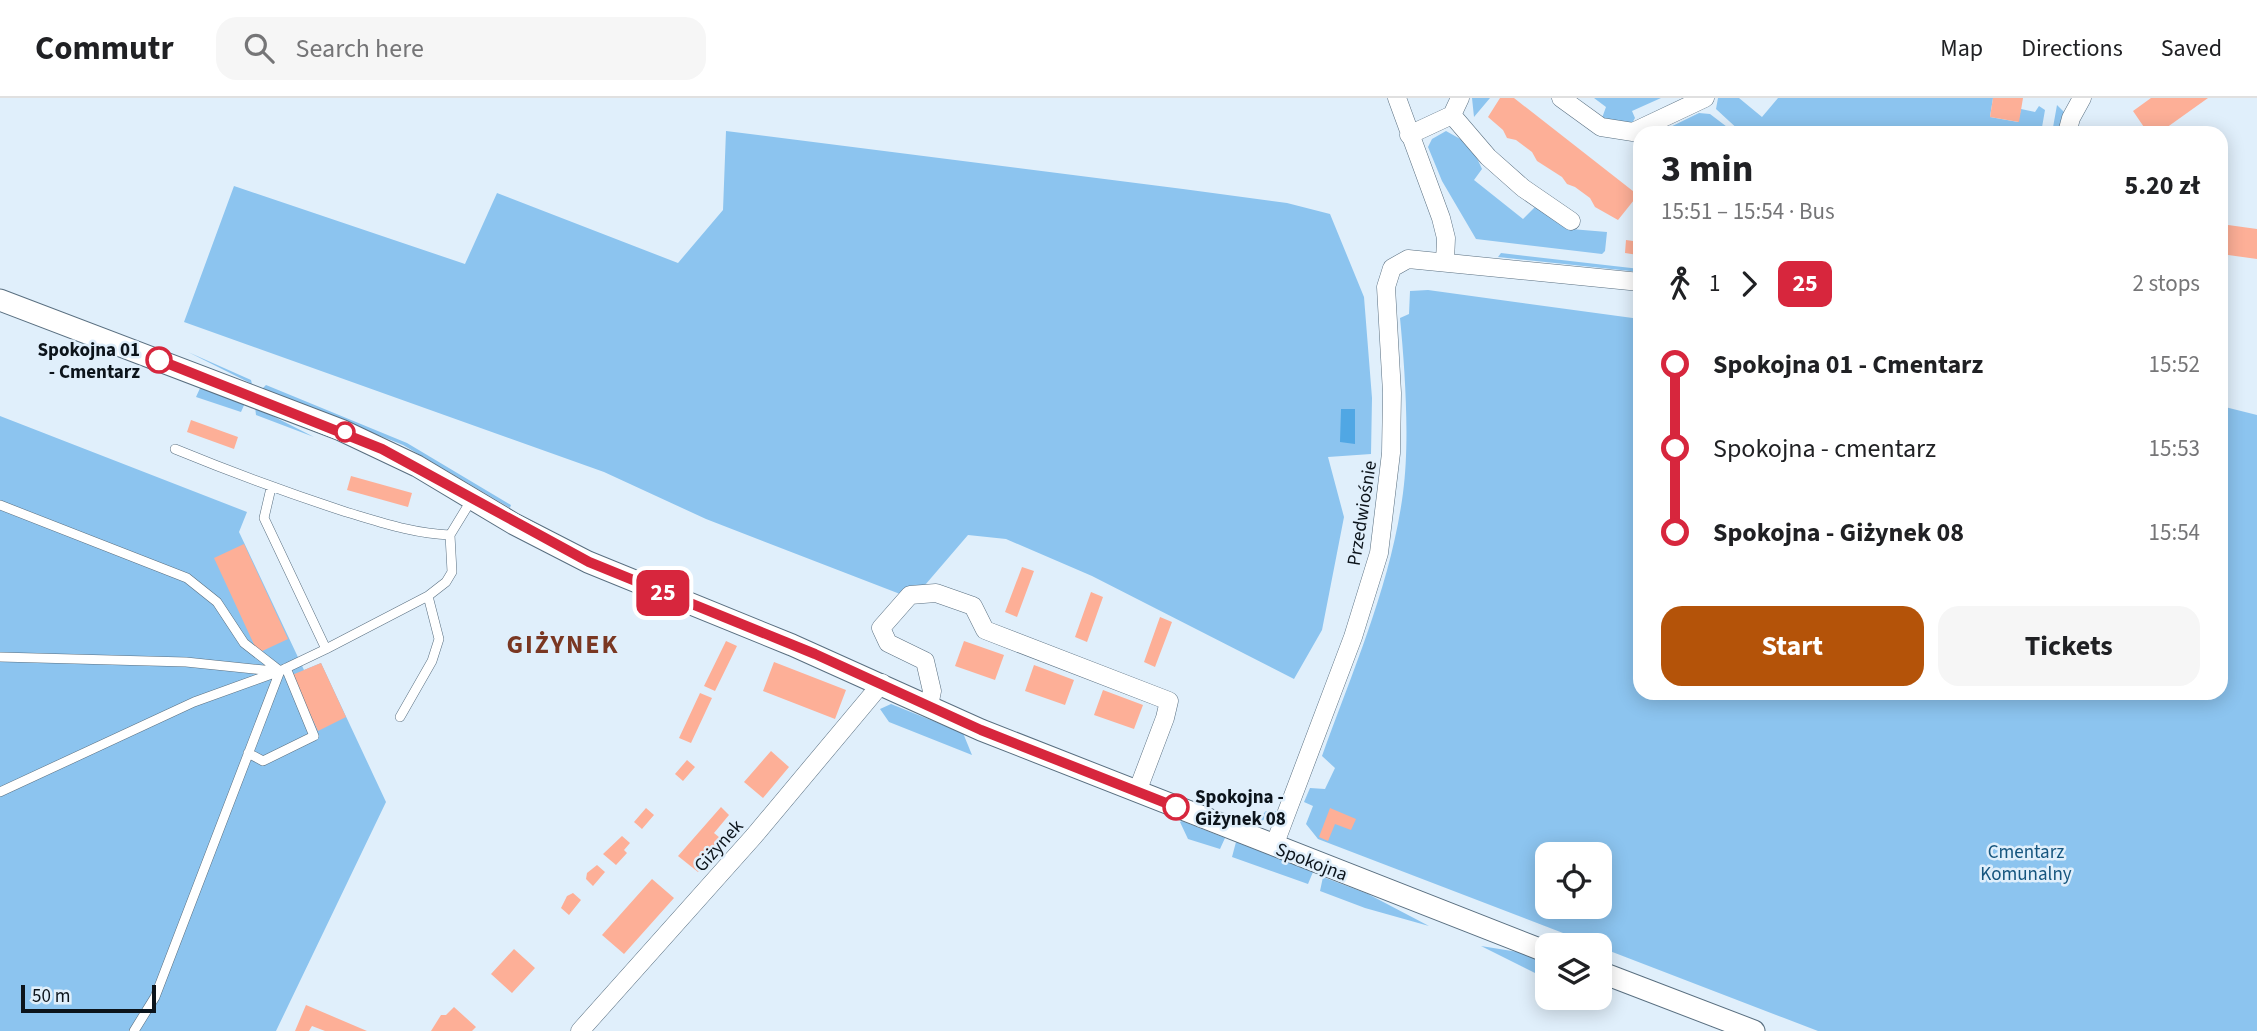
<!DOCTYPE html>
<html lang="en">
<head>
<meta charset="utf-8">
<style>
  :root { --surface:#fff; --page:#f6f6f6; --text:#202124; --muted:#757577; --line:#e0e0e0; --accent:#b45309 }
  body { margin:0; font-family:"Source Sans 3",sans-serif; background:var(--page); color:var(--text); height:100vh; display:flex; flex-direction:column; font-size:26px; white-space:nowrap }
  * { box-sizing:border-box; margin:0 }
  p { font-size:23px; color:var(--muted) }
  .icon { flex:none; width:38px; height:38px; fill:none; stroke:currentColor; stroke-width:2; stroke-linecap:round; stroke-linejoin:round }
  .map { position:relative; flex:1; overflow:hidden }
  .sheet { position:absolute; left:1633px; top:28px; width:595px; height:574px; display:flex; flex-direction:column; background:var(--surface); border-radius:21px; box-shadow:0 4px 18px #0003 }
  .sheet>* { flex:none }
  .badge { padding:0 14px; border-radius:10px; font-size:24px; line-height:46px }
  .buttons { position:absolute; left:1535px; top:744px; display:grid; gap:14px }
  .buttons a { display:grid; place-items:center; width:77px; height:77px; border-radius:14px; background:var(--surface); box-shadow:0 4px 18px #0003; font-size:35px }
  .scale { position:absolute; left:21px; bottom:18px; width:135px; box-sizing:border-box; padding-left:7px; border:4px solid #0c141b; border-top:0; font-size:19px; line-height:24px; white-space:nowrap; color:#0c141b; -webkit-text-stroke:5px #e0effb; paint-order:stroke }
  .map>.badge { position:absolute; translate:-50% -50%; box-shadow:0 0 0 4px #fff }
  .legs { display:flex; align-items:center; gap:10px; height:77px; padding:0 28px; font-size:23px }
  .legs p { margin-inline-start:auto }
  .overview { display:flex; align-items:center; justify-content:space-between; height:119px; padding:0 28px }
  h1 { font-size:38px; font-weight:700; line-height:52px }
  .button { display:flex; gap:14px; margin-top:auto; padding:14px 28px }
  .button a { flex:1; height:80px; border-radius:21px; background:var(--accent); color:#fff; font-size:28px; font-weight:700; line-height:80px; text-align:center }
  .button a+a { background:var(--page); color:var(--text) }
  ul { padding:0 28px; list-style:none }
  li { display:flex; align-items:center; gap:24px; height:84px; font-size:26px }
  li i { display:grid; place-items:center; width:10px; height:100%; margin:0 9px; background:currentColor }
  li i::after { content:''; width:18px; height:18px; margin:-9px; border:5px solid; border-radius:50%; background:var(--surface) }
  li p { margin-inline-start:auto }
  li:first-child i { background:linear-gradient(#0000 50%,currentColor 0) }
  li:last-child i { background:linear-gradient(currentColor 50%,#0000 0) }
  header { display:flex; align-items:center; gap:42px; box-sizing:border-box; height:98px; padding:0 35px; background:var(--surface); border-bottom:2px solid var(--line) }
  header strong { font-size:33px }
  nav { display:flex; gap:38px; margin-inline-start:auto; font-size:24px }
  .search { width:490px; height:63px; background:var(--page); display:flex; align-items:center; gap:18px; box-sizing:border-box; padding:0 24px; border-radius:21px; color:var(--muted); font-size:26px }
  .map>svg:first-child { display:block }
</style>
</head>
<body>
<header>
<strong>Commutr</strong>
<div class="search"><svg class="icon" aria-label="search" viewBox="0 0 24 24"><circle cx="10" cy="10" r="6"/><path d="M15 15l6 6"/></svg>Search here</div>
<nav><a>Map</a><a>Directions</a><a>Saved</a></nav>
</header>
<div class="map">
<svg width="2257" height="933" viewBox="0 0 2257 933">
  <rect width="100%" height="100%" fill="#e0effb"/>
  <path fill="#8cc4ef" fill-rule="evenodd" d="M1472 0H1490L1474 19Z
    M1594 0H1661L1632 13 1635 20 1631 27 1602 20 1606 9Z
    M1718 0H1739L1762 19 1778 0H1993L1990 19 2018 24 2021 11 2035 14 2039 8 2045 12 2041 35 1982 30 1972 35H1742L1716 11Z
    M2057 7 2065 15 2058 35H2052Z
    M1699 15 1710 16 1735 35H1658Z
    M726 33 1183 91 1287 105 1330 116 1364 199 1372 300 1371 356 1328 359 1344 419 1322 532 1294 581 1092 478 1006 441 968 437 913 501 706 421 604 374 184 224 234 88 465 166 497 95 678 165 723 112Z
    M1446 33 1471 47 1482 71 1474 82 1523 121 1537 107 1571 131 1607 134 1605 153 1602 156 1476 141 1442 83 1428 49 1432 41Z
    M1501 155 1640 171V174L1498 159Z
    M1428 192 1640 221V595H2221V308L2257 317V933H1818L1318 741 1306 726 1313 708 1304 704 1310 690 1325 691 1335 670 1322 658C1353 572 1391 486 1403 395 1410 343 1405 272 1400 220L1409 216 1410 193ZM1547 756H1600V808H1547Z
    M188 254 251 282 252 286Z
    M266 287 407 345 511 407 510 410 403 347 262 291Z
    M201 288 245 305 241 314 196 299Z
    M255 309 314 339 256 317Z
    M0 318 247 414 239 434 304 572 321 565 386 704 276 933H0Z
    M891 606 963 635 972 657 889 624 880 611Z
    M1266 713H1277L1260 724H1244L1249 719H1260Z
    M1182 723 1225 740 1220 751 1188 741 1180 724Z
    M1236 744 1313 774 1308 786 1232 759Z
    M1323 779 1368 796 1429 828 1365 810 1320 793Z
    M1481 848 1518 854 1541 863 1547 881Z"/>
  <path fill="#50a7e4" d="M1341 311H1355V346L1340 344Z"/>
  <path fill="#fdaf97" d="M1500 0H1514L1638 97 1618 122 1595 109 1590 100 1575 89 1567 86 1562 79 1537 63 1532 54 1516 42 1507 40 1503 32 1488 19Z
    M1993 0H2023L2019 24 1990 19Z
    M2151 0H2208L2159 35H2148L2133 13Z
    M2221 126 2257 131V161L2221 156Z
    M1626 142 1640 144 1638 157 1625 155Z
    M191 322 238 339 234 351 187 334Z
    M351 378 412 395 408 409 347 392Z
    M244 446 288 541 258 555 214 460Z
    M1022 469 1034 473 1017 519 1005 514Z
    M1091 494 1103 499 1087 544 1075 539Z
    M1160 519 1172 524 1155 569 1144 564Z
    M726 543 737 548 715 593 704 588Z
    M964 543 1004 557 995 582 955 568Z
    M774 564 846 592 835 621 763 593Z
    M321 565 346 619 318 633 292 577Z
    M1034 567 1074 582 1065 607 1025 593Z
    M1103 592 1143 607 1134 631 1094 617Z
    M700 595 712 600 691 645 679 640Z
    M771 653 789 669 763 700 744 684Z
    M687 662 695 669 683 683 675 676Z
    M721 709 729 717 714 735 725 744 698 774 678 758Z
    M646 710 654 717 642 731 634 724Z
    M1330 710 1356 721 1351 732 1335 726 1328 743 1319 739Z
    M622 738 630 745 624 752 627 755 616 767 603 756Z
    M597 767 605 774 593 788 586 781 587 775Z
    M652 781 674 800 624 856 602 837Z
    M573 795 581 802 569 817 561 810 567 798Z
    M514 851 535 870 512 895 491 876Z
    M306 907 367 933H325L312 928 309 933H295Z
    M454 909 476 929 472 933H431L441 917H446Z"/>
  <g fill="none" stroke-linecap="round" stroke-linejoin="round">
    <defs>
      <path id="service" d="M175 351C231 374 288 395 346 414 380 424 414 436 450 437
        M271 390 264 420 326 551 428 498 446 484 452 474 450 437 472 401
        M0 407 187 480 217 504 244 545 280 573
        M0 559 186 564 274 573
        M400 619 432 563 439 541 428 498
        M248 655 263 663 314 638 286 570
        M0 694 194 604 280 573 326 551
        M134 933 155 899 280 573"/>
      <path id="minor" d="M1397 0 1441 120 1446 140 1445 164
        M1561 0 1601 29 1633 34 1705 0
        M1452 17 1488 59 1523 90 1571 123
        M2067 35 2071 20 2082 0
        M1409 37 1452 17 1460 0
        M929 608 932 593 925 563 888 545 881 530 910 497 936 495 973 508 985 532 1169 603 1165 620 1137 694
        M1274 748 1353 539 1379 455 1391 355 1392 295 1386 189 1392 170 1408 161 1640 184
        M580 933 754 738 882 585"/>
      <path id="tertiary" d="M0 202 341 332 417 368 514 426 588 464 792 547 981 632 1547 854
        M1600 874 1754 933"/>
    </defs>
    <use href="#service" stroke="#596f80" stroke-width="10"/>
    <use href="#minor" stroke="#596f80" stroke-width="19"/>
    <use href="#tertiary" stroke="#596f80" stroke-width="23"/>
    <use href="#service" stroke="#fff" stroke-width="9"/>
    <use href="#minor" stroke="#fff" stroke-width="18"/>
    <use href="#tertiary" stroke="#fff" stroke-width="21"/>
  </g>
  <g fill="none" stroke-linecap="round" stroke-linejoin="round">
    <defs>
      <path id="line-1" d="M159 262 382 351 589 464 815 556 981 632 1176 709"/>
    </defs>
    <use href="#line-1" stroke="#fff" stroke-width="16"/>
    <use href="#line-1" stroke="#d7263d" stroke-width="10"/>
  </g>
  <g fill="#fff" stroke="#d7263d" stroke-width="3.5">
    <circle cx="159" cy="262" r="12"/>
    <circle cx="345" cy="334" r="9"/>
    <circle cx="1176" cy="709" r="12"/>
  </g>
  <g text-anchor="middle" stroke-width="5" stroke-linejoin="round" paint-order="stroke">
    <g font-size="19" font-weight="bold" fill="#0c141b" stroke="#e0effb" text-anchor="end">
      <text x="140" y="258">Spokojna 01<tspan x="140" dy="22">- Cmentarz</tspan></text>
      <text x="1195" y="705" text-anchor="start">Spokojna -<tspan x="1195" dy="22">Giżynek 08</tspan></text>
    </g>
    <g font-size="19" fill="#0c141b" stroke="#e0effb">
      <text transform="translate(1361 415) rotate(-81)" y="7">Przedwiośnie</text>
      <text transform="translate(718 747) rotate(-48)" y="7">Giżynek</text>
      <text transform="translate(1312 763) rotate(21)" y="7">Spokojna</text>
    </g>
    <g font-size="19" fill="#15557e" stroke="#e0effb">
      <text x="2026" y="760">Cmentarz<tspan x="2026" dy="22">Komunalny</tspan></text>
    </g>
    <g font-size="26" font-weight="bold" letter-spacing="2" fill="#7a3722" stroke="#e0effb">
      <text x="563" y="555">GIŻYNEK</text>
    </g>
  </g>
</svg>
<div class="buttons">
<a><svg class="icon" aria-label="locate" viewBox="0 0 24 24"><circle cx="12" cy="12" r="6"/><path d="M12 2v4M12 18v4M2 12h4M18 12h4"/></svg></a>
<a><svg class="icon" aria-label="layers" viewBox="0 0 24 24"><path d="M12 4l9 5-9 5-9-5zM3 14l9 5 9-5"/></svg></a>
</div>
<div class="scale">50 m</div>
<b class="badge" style="left:663px;top:495px;background:#d7263d;color:#fff">25</b>
<section class="sheet">
<div class="overview"><div><h1>3 min</h1><p>15:51 – 15:54 · Bus</p></div><b>5.20 zł</b></div>
<div class="legs"><svg class="icon" aria-label="walk" viewBox="0 0 24 24"><circle cx="13" cy="4" r="2"/><path d="M13 8l-2 6 4 7M11 14l-3 7M7 12l3-4h3l4 4"/></svg>1<svg class="icon" aria-label="forward" viewBox="0 0 24 24"><path d="M9 5l7 7-7 7"/></svg><b class="badge" style="background:#d7263d;color:#fff">25</b><p>2 stops</p></div>
<ul>
<li><i style="color:#d7263d"></i><b>Spokojna 01 - Cmentarz</b><p>15:52</p></li>
<li><i style="color:#d7263d"></i><span>Spokojna - cmentarz</span><p>15:53</p></li>
<li><i style="color:#d7263d"></i><b>Spokojna - Giżynek 08</b><p>15:54</p></li>
</ul>
<div class="button"><a>Start</a><a>Tickets</a></div>
</section>
</div>
</body>
</html>
